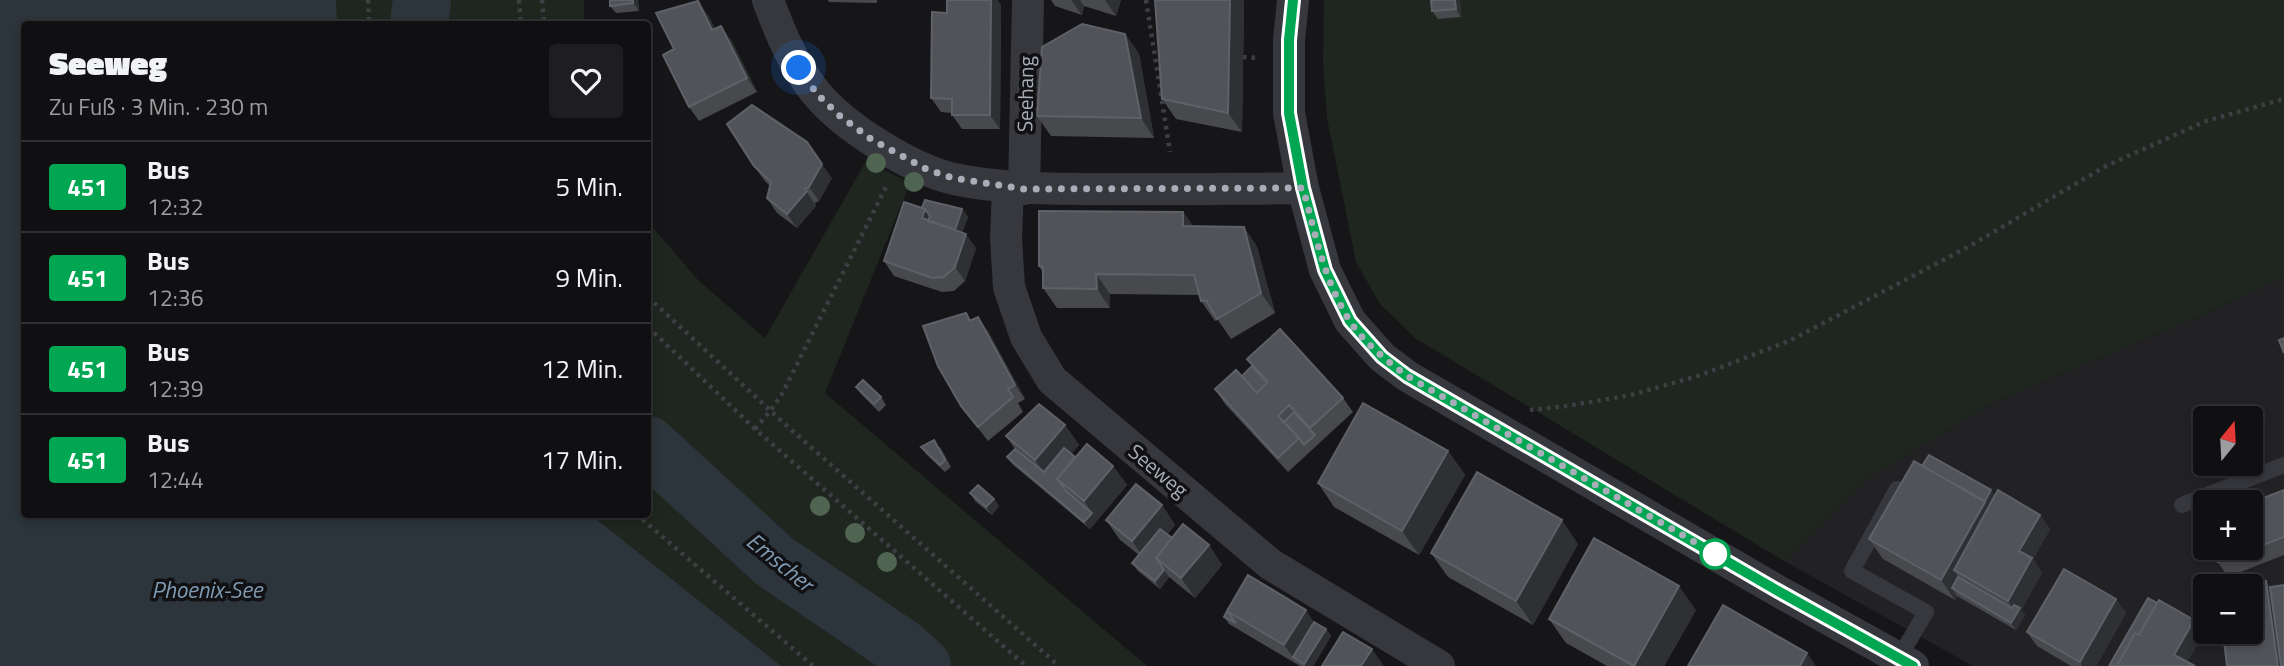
<!DOCTYPE html>
<html lang="de">
<head>
<meta charset="utf-8">
<style>
  :root { --surface:#101012; --page:#1e1e20; --text:#f1f3f6; --muted:#9c9d9f; --line:#303032 }
  body { margin:0; font-family:"Titillium Web",sans-serif; background:var(--page); color:var(--text); height:100vh; display:flex; flex-direction:column; font-size:26px; white-space:nowrap }
  * { box-sizing:border-box; margin:0 }
  p { font-size:23px; color:var(--muted) }
  .icon { flex:none; width:38px; height:38px; fill:none; stroke:currentColor; stroke-width:2; stroke-linecap:round; stroke-linejoin:round }
  .map { position:relative; flex:1; overflow:hidden }
  .details { position:absolute; left:21px; top:21px; width:630px; height:497px; display:flex; flex-direction:column; background:var(--surface); border-radius:7px; box-shadow:0 4px 10px #0003,0 0 0 2px var(--line) }
  .details>* { flex:none }
  .badge { padding:0 14px; border-radius:5px; font-size:24px; line-height:46px }
  .needle { width:46px; rotate:18deg }
  .fabs { position:absolute; left:2193px; top:406px; display:grid; gap:14px }
  .fabs a { display:grid; place-items:center; width:70px; height:70px; border-radius:7px; background:var(--surface); box-shadow:0 4px 10px #0003,0 0 0 2px var(--line); font-size:35px }
  .you { position:absolute; width:35px; height:35px; margin:-18px; border:5px solid #fff; border-radius:50%; background:#1a73e8; box-shadow:0 0 0 10px #1a73e833 }
  .map>.badge { position:absolute; translate:-50% -50%; box-shadow:0 0 0 4px #fff }
  .round { display:grid; place-items:center; flex:none; width:74px; height:74px; border-radius:7px; background:var(--page) }
  .summary { display:flex; align-items:center; justify-content:space-between; height:119px; padding:0 28px }
  h1 { font-size:33px; font-weight:800; line-height:52px }
  ul { padding:0; list-style:none }
  li { display:flex; align-items:center; gap:21px; height:91px; padding:0 28px; border-top:2px solid var(--line) }
  li div { flex:1 }
  li b { display:block; font-size:26px }
  li em { font-style:normal }
  li .badge { min-width:77px; font-weight:700; text-align:center }
  .map>svg:first-child { display:block }
</style>
</head>
<body>
<div class="map">
<svg width="2284" height="666" viewBox="0 0 2284 666">
  <rect width="100%" height="100%" fill="#161618"/>
  <path fill="#222225" fill-rule="evenodd" d="M2284 277V666H1973L1784 561 1866 480 1992 403 2194 319ZM2205 418H2250V464H2205ZM2205 502H2250V548H2205ZM2205 586H2250V632H2205Z"/>
  <path fill="#1e261f" d="M0 0H584V24H24V514H648V222L699 281 765 338 866 161 910 183 825 393 1147 666H0Z
    M1324 0H2284V277L2194 319 1992 403 1866 480 1784 561 1415 338 1380 304 1356 262 1327 118 1323 62Z"/>
  <path fill="#2c353c" d="M0 0H336L337 24H24V514L591 515 781 666H0Z"/>
  <g fill="none" stroke-linecap="round" stroke-linejoin="round">
    <path stroke="#2c353c" stroke-width="58" d="M419 24 422 0
      M648 445 774 561 902 648 922 666"/>
    <path stroke="#3d3f44" stroke-width="4.5" stroke-dasharray="3.5 5" stroke-linecap="butt" d="M368 0 369 24
      M519 0 521 24
      M542 0 544 24
      M1146 0 1170 152
      M1243 57 1258 58
      M648 297 787 426 1059 666
      M648 327 755 429 1026 666
      M1530 410 1567 406 1631 395 1701 375 1791 340 1968 247 2106 166 2206 121 2284 99
      M755 429 771 410 782 394 887 185
      M636 514 813 666"/>
    <path stroke="#37383d" stroke-width="16" d="M1897 489 1852 571 1926 612 1899 658
      M2182 505 2284 465"/>
    <path stroke="#37383d" stroke-width="32" d="M768 0C780 33 794 66 816 93 845 128 911 169 954 179 1007 190 1059 189 1113 189 1176 189 1240 189 1303 188
      M1293 0 1289 40V113L1303 188 1325 270 1350 321 1382 357 1407 376 1778 591 1913 666
      M1008 187 1006 239 1009 287 1026 337 1052 380 1270 564 1439 666
      M1024 189 1028 0"/>
  </g>
  <g fill="#506452">
    <circle cx="876" cy="163" r="10"/>
    <circle cx="914" cy="182" r="10"/>
    <circle cx="820" cy="506" r="10"/>
    <circle cx="855" cy="533" r="10"/>
    <circle cx="887" cy="562" r="10"/>
  </g>
  <path fill="#47494d" d="M638 0 639 11 616 13 610 6Z
    M828 0H877V3L829 2Z
    M947 0H997L1001 5 1000 129H962L952 115V113L941 112 931 98 947 13Z
    M1051 0H1121L1116 16 1084 6 1082 15 1055 6Z
    M1155 0H1244L1242 132 1176 119 1162 99Z
    M1431 0H1460L1461 17 1438 19 1432 11Z
    M708 15 715 29 731 40 757 92 699 121 689 107 674 49Z
    M1125 34 1139 54 1154 138 1051 136 1037 116Z
    M754 166 832 178 819 201 815 203 816 206 797 228 777 213 767 198 770 186 764 180Z
    M922 208 962 209 968 217 962 232 976 248 965 281 954 291 942 292 894 276 884 261Z
    M1183 212 1193 226 1244 227 1257 247 1275 313 1231 339 1218 320 1215 321 1201 301 1200 295 1110 294V308H1057L1043 288V273L1039 266Z
    M966 313 971 321 988 331 1025 399 1018 403 1023 412 988 441 961 406Z
    M1247 359 1343 398 1353 412 1288 472 1225 404 1215 389 1242 376 1252 366Z
    M856 387 881 397 886 405 879 412 861 394Z
    M1065 425 1079 445 1071 454 1075 457 1113 466 1127 485 1090 529 1012 464 1007 457 1015 449 1006 436Z
    M921 447H940L951 467 945 472 926 454Z
    M1448 451 1465 475 1419 555 1334 507 1318 483Z
    M1922 466 2040 515 2050 529 2033 559 2042 573 2021 610 2025 615 2016 630 1957 596 1955 600 1883 559 1869 539Z
    M2284 490V555L2228 577 2218 562Z
    M970 493 994 499 999 506 992 515 975 501Z
    M1162 505 1175 525 1167 535 1172 538 1209 545 1222 565 1195 598 1169 577 1160 589 1138 571 1132 563 1139 555 1120 540 1106 520Z
    M1578 544 1533 625 1448 577 1431 553Z
    M1248 575 1314 622 1326 629 1331 636 1313 666H1300L1229 624 1224 617Z
    M2116 599 2126 613 2096 666H2071L2037 646 2027 632Z
    M1696 610 1664 666H1607L1566 643 1549 619Z"/>
  <path fill="#2f3033" d="M633 0H638L639 11 633 3Z
    M991 0H997L1001 5 1000 129 990 115Z
    M1071 0H1080L1084 6 1082 15Z
    M1105 0H1121L1116 16Z
    M1230 0H1244L1242 132 1228 113Z
    M1455 0H1460L1461 17 1456 9Z
    M698 1 708 15 722 44 712 30Z
    M721 26 731 40 757 92 747 78Z
    M1125 34 1139 54 1154 138 1141 118Z
    M822 164 832 178 819 201 809 187Z
    M805 189 816 206 797 228 787 214Z
    M925 209 935 224 922 218Z
    M962 209 968 217 959 242 954 235Z
    M1183 212 1197 232 1183 226Z
    M1244 227 1257 247 1275 313 1261 293Z
    M966 234 976 248 965 281 955 267Z
    M1096 274 1110 294V308L1097 289Z
    M978 317 988 331 1025 399 1015 385Z
    M1065 425 1079 445 1049 479 1035 460Z
    M1448 451 1465 475 1419 555 1402 531Z
    M1113 466 1127 485 1090 529 1084 522 1092 513 1084 501Z
    M1991 490 1996 497 1954 570 1963 584 1952 588 1957 596 1955 600 1941 580Z
    M994 499 999 506 992 515 986 507Z
    M1162 505 1175 525 1146 561 1132 541Z
    M2040 515 2050 529 2033 559 2042 573 2021 610 2025 615 2016 630 2011 623 2016 613 2008 601 2019 551Z
    M1562 520 1578 544 1533 625 1516 601Z
    M1209 545 1222 565 1195 598 1181 578Z
    M1164 570 1169 577 1160 589 1155 581Z
    M2266 581 2280 601 2284 666H2278Z
    M1679 586 1696 610 1664 666H1634Z
    M2116 599 2126 613 2096 666H2082L2080 662Z
    M1306 610 1319 630 1293 657 1284 645Z
    M2194 620 2204 634 2185 666 2174 655Z
    M1326 629 1331 636 1313 666H1305L1304 664Z
    M1372 649 1384 666H1361Z
    M1807 653 1816 666H1800Z"/>
  <path fill="#525359" stroke="#5f6168" stroke-width="2" d="M610 0H633V3L610 6Z
    M947 0H991L990 115H952V99L931 98 932 12 947 13Z
    M1155 0H1230L1228 113 1162 99Z
    M1431 0H1455L1456 9 1432 11Z
    M698 1 712 30 721 26 747 78 689 107 663 55 674 49 656 13Z
    M1082 24 1125 34 1141 118 1037 116 1042 47Z
    M752 105 807 142 822 164 809 187 805 189 807 191 787 214 767 198 771 182 754 166 727 124Z
    M925 200 962 209 955 230 928 221 930 216 925 209 922 208Z
    M904 202 925 209 922 218 966 234 955 267 944 277 932 278 884 261Z
    M1039 211 1183 212V226L1244 227 1261 293 1217 319 1206 300 1201 301 1194 275 1096 274 1097 289 1043 288V267L1039 266Z
    M966 313 970 321 978 317 1015 385 1008 389 1013 397 978 427 961 406 938 366 923 326Z
    M1280 329 1343 398 1310 428 1289 405 1278 416 1299 438 1278 458 1215 389 1236 370 1257 393 1268 382 1247 359Z
    M2284 338V353L2279 340Z
    M1252 366 1267 383 1257 393 1242 376Z
    M863 380 881 397 874 404 856 387Z
    M1363 403 1448 451 1402 531 1318 483Z
    M1039 404 1065 425 1035 460 1006 436Z
    M1294 412 1315 435 1304 445 1299 438 1284 422Z
    M934 440 945 460 940 465 921 447Z
    M1087 444 1113 466 1084 501 1057 479Z
    M1064 448 1075 457 1057 479 1066 491 1092 513 1084 522 1007 457 1015 449 1044 472Z
    M1929 455 1991 490 1985 501 1922 466Z
    M1914 461 1985 502 1941 580 1869 539Z
    M1477 472 1562 520 1516 601 1431 553Z
    M1136 484 1162 505 1132 541 1106 520Z
    M978 485 994 499 986 507 970 493Z
    M1998 490 2040 515 2019 551 2032 558 2008 601 1954 570Z
    M2284 490V537L2218 562 2212 548H2250V503Z
    M1183 524 1209 545 1181 578 1156 558Z
    M1160 529 1172 538 1156 558 1164 570 1155 581 1132 563Z
    M1594 538 1679 586 1634 666 1549 619Z
    M2064 569 2116 599 2080 662 2027 632Z
    M1248 575 1306 610 1284 645 1227 611Z
    M1958 577 2012 608 2014 605 2020 608 2011 623 1952 588Z
    M2266 581 2278 666H2227L2223 632H2250V586H2232Z
    M2284 585V666H2281L2270 587Z
    M2148 598 2157 603 2139 635 2135 633 2117 666H2109Z
    M2159 600 2194 620 2174 655 2195 666H2117L2135 633 2139 635Z
    M1723 605 1807 653 1800 666H1688Z
    M1227 611 1236 623 1224 617Z
    M1314 622 1326 629 1304 664 1293 657Z
    M1343 632 1372 649 1361 666H1322Z"/>
  <g fill="none" stroke-linecap="round" stroke-linejoin="round">
    <defs>
      <path id="line" d="M1293 0 1289 40V113L1303 188 1325 270 1350 321 1382 357 1407 376 1778 591 1913 666"/>
    </defs>
    <use href="#line" stroke="#fff" stroke-width="16"/>
    <use href="#line" stroke="#00a651" stroke-width="10"/>
    <path stroke="#a8adb8" stroke-width="7" stroke-dasharray="0 12.6" d="M799 68 817 94 840 116 871 139 926 169 953 178 1024 189 1303 188C1315 233 1324 280 1349 320 1363 342 1386 360 1407 376L1717 555 1715 554"/>
  </g>
  <circle fill="#fff" stroke="#00a651" stroke-width="3.5" cx="1715" cy="554" r="14"/>
  <g text-anchor="middle" stroke-width="7" stroke-linejoin="round" paint-order="stroke">
    <g font-size="21" fill="#a8adb8" stroke="#111113">
      <text transform="translate(1026 94) rotate(-89)" y="7">Seehang</text>
      <text transform="translate(1158 471) rotate(40)" y="7">Seeweg</text>
    </g>
    <g font-size="23" font-style="italic" fill="#7f9bb3" stroke="#111113">
      <text transform="translate(780 562) rotate(39)" y="8">Emscher</text>
      <text x="207" y="598">Phoenix-See</text>
    </g>
  </g>
</svg>
<div class="fabs">
<a><svg class="needle" viewBox="-14 -14 28 28"><path d="M0-13l5 13h-10z" fill="#e53935"/><path d="M0 13l5-13h-10z" fill="#9c9d9f"/></svg></a>
<a>+</a>
<a>−</a>
</div>
<div class="you" style="left:799px;top:68px"></div>
<section class="details">
<div class="summary"><div><h1>Seeweg</h1><p>Zu Fuß · 3 Min. · 230 m</p></div><a class="round"><svg class="icon" aria-label="heart" viewBox="0 0 24 24"><path d="M12 20l-8-8c-3-5 5-10 8-4 3-6 11-1 8 4z"/></svg></a></div>
<ul>
<li><span class="badge" style="background:#00a651;color:#fff">451</span><div><b>Bus</b><p>12:32</p></div><em>5 Min.</em></li>
<li><span class="badge" style="background:#00a651;color:#fff">451</span><div><b>Bus</b><p>12:36</p></div><em>9 Min.</em></li>
<li><span class="badge" style="background:#00a651;color:#fff">451</span><div><b>Bus</b><p>12:39</p></div><em>12 Min.</em></li>
<li><span class="badge" style="background:#00a651;color:#fff">451</span><div><b>Bus</b><p>12:44</p></div><em>17 Min.</em></li>
</ul>
</section>
</div>
</body>
</html>
